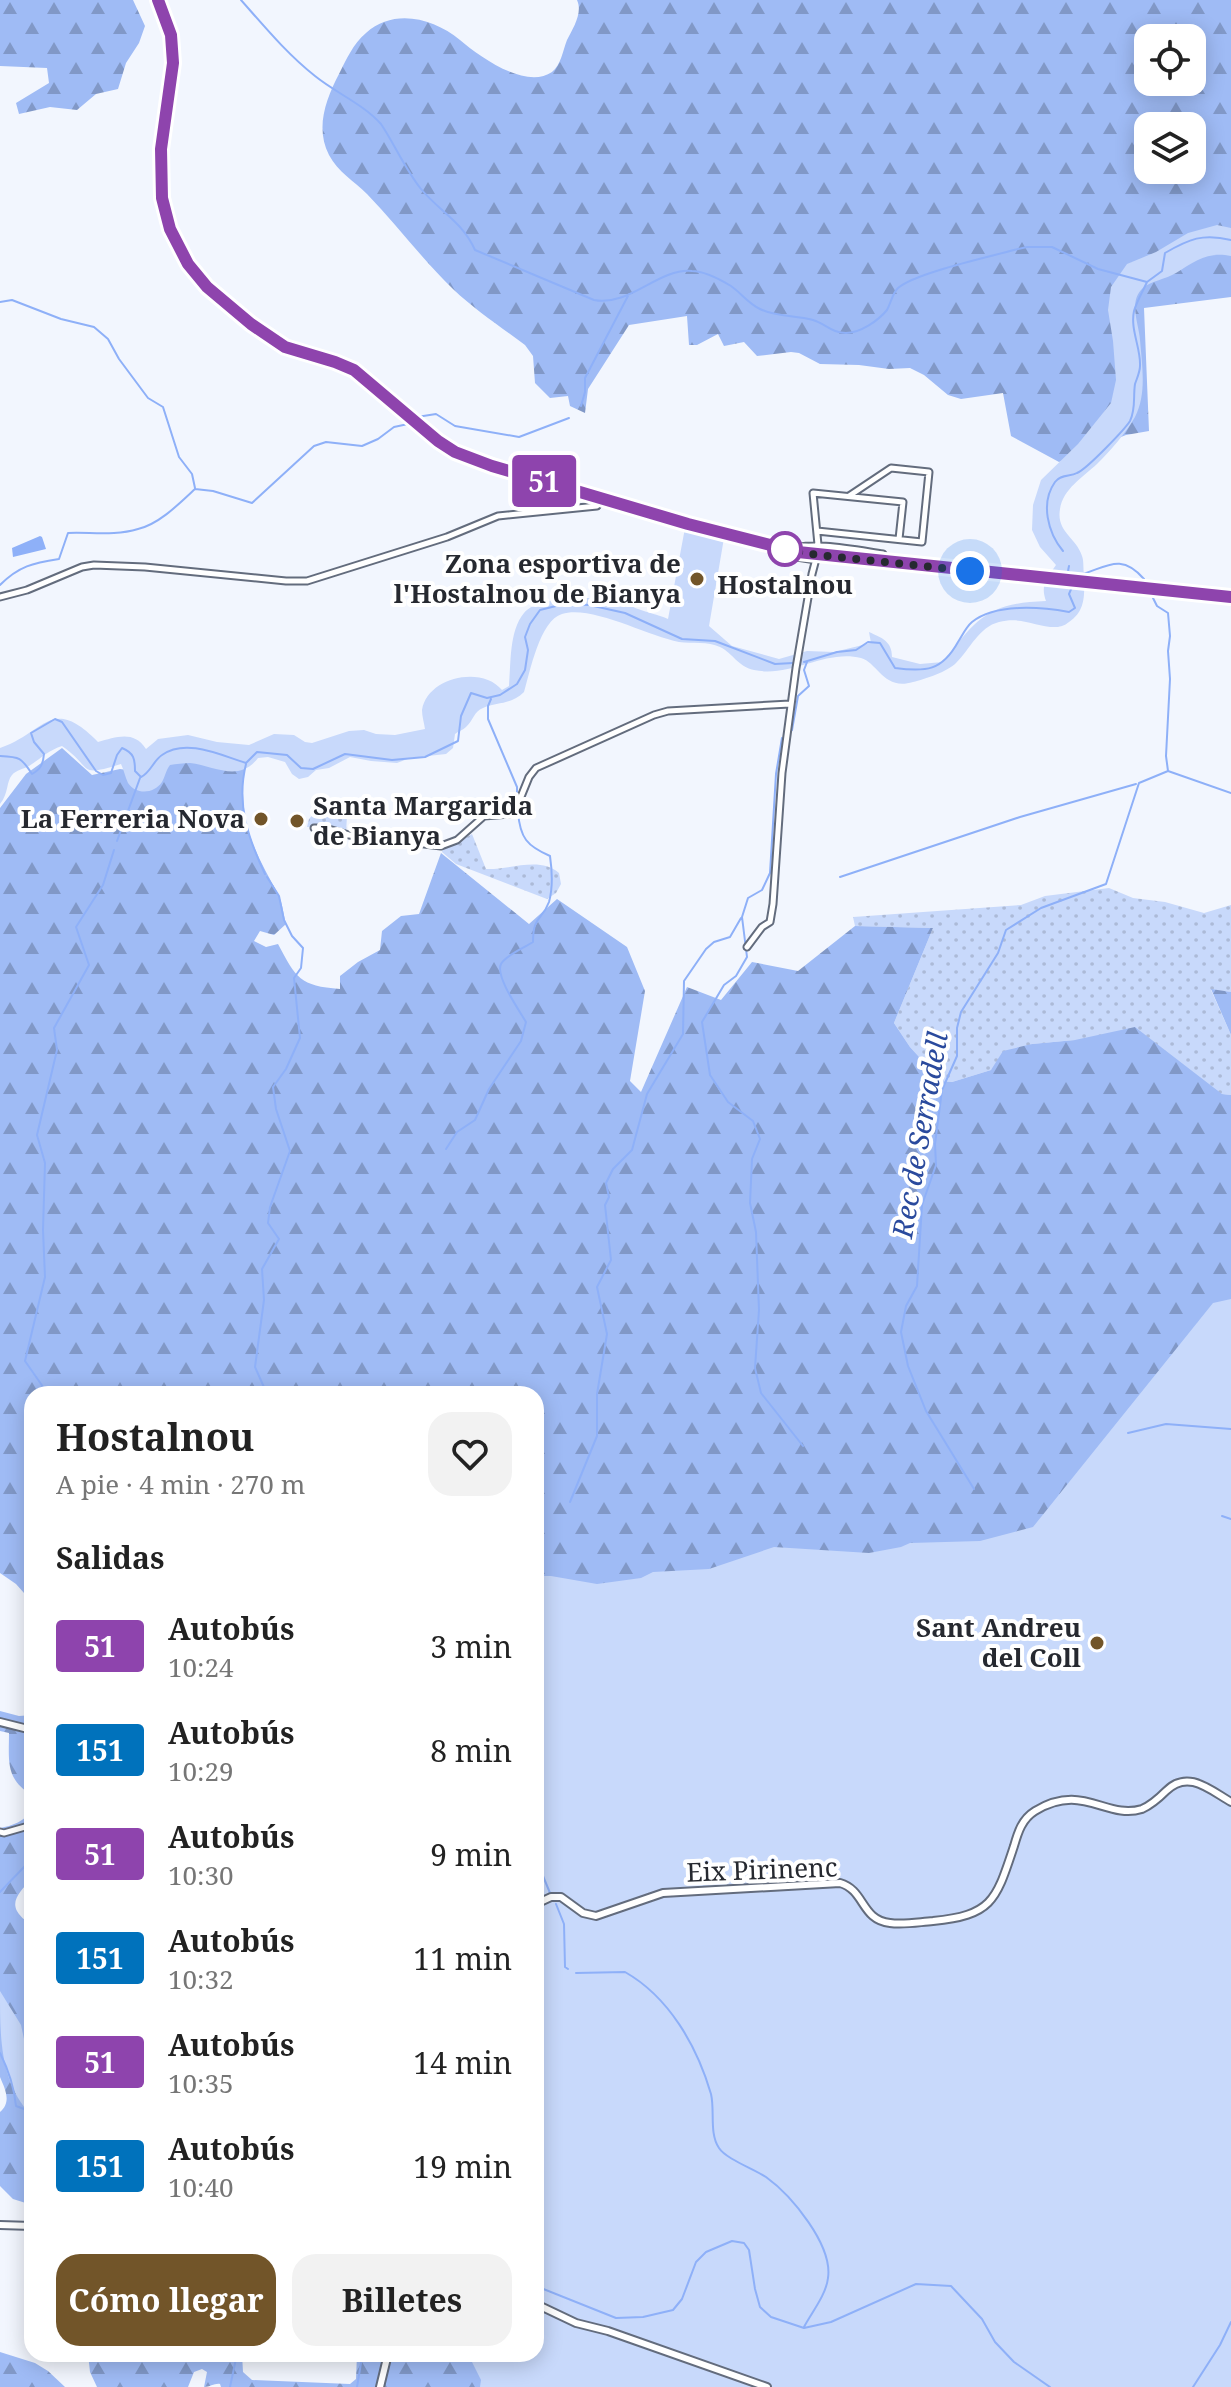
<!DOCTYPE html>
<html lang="es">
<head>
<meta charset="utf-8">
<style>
  :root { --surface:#fff; --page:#f2f2f2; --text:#222; --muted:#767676; --accent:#725529 }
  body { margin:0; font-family:"Noto Serif",serif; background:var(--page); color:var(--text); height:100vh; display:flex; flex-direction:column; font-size:30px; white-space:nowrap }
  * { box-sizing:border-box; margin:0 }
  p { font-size:26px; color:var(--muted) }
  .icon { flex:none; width:44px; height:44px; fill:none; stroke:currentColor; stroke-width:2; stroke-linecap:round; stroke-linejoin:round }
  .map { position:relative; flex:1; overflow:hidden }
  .panel { position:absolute; left:24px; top:1386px; width:520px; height:976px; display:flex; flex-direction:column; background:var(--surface); border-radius:24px; box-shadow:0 4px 20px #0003 }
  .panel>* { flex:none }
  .badge { padding:0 16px; border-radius:6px; font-size:28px; line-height:52px }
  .tools { position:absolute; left:1134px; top:24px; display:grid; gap:16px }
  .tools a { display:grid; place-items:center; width:72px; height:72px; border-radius:16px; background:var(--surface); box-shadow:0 4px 20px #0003; font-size:40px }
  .you { position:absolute; width:40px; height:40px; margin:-20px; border:6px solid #fff; border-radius:50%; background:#1a73e8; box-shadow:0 0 0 12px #1a73e833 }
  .map>.badge { position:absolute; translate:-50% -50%; box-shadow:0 0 0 4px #fff }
  h2 { padding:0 32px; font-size:30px; line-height:72px }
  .round { display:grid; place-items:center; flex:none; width:84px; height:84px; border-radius:24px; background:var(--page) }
  .headline { display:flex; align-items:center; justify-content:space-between; height:136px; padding:0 32px }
  h1 { font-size:38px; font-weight:700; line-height:60px }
  .cta { display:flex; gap:16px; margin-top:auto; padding:16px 32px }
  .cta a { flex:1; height:92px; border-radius:24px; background:var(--accent); color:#fff; font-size:32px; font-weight:700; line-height:92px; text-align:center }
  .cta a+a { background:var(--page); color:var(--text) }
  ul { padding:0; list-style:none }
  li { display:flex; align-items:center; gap:24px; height:104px; padding:0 32px }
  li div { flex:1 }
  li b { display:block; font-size:30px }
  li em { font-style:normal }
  li .badge { min-width:88px; font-weight:700; text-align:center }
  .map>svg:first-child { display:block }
</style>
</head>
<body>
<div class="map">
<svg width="1231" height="2387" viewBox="0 0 1231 2387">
  <defs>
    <pattern id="grass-dots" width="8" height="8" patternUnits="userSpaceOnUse" patternTransform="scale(2)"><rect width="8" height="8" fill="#c8d9fb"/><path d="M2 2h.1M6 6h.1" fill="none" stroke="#acbad7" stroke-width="1.8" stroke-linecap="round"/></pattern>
    <pattern id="forest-firs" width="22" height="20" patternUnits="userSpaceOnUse" patternTransform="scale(2)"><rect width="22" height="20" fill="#9fbbf5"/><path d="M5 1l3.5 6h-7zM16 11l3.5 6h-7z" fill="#8198c7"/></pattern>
  </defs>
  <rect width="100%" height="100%" fill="#f2f6fe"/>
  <path fill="url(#grass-dots)" d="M320 807 347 815 346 834 323 826 307 827 309 819Z
    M472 834 486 869C510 870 540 856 559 873L561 884 556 893 547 899 456 864 442 852 443 848 453 845Z
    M1109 888 1133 898 1165 902 1204 913 1231 905V992L1211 990 1231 1035V1095L1222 1094 1075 1040 1032 1044 991 1070 952 1082 941 1081 910 1047 894 1023 933 928 855 926 853 917 1021 905 1045 896Z"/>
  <path fill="url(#forest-firs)" fill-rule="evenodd" d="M0 0H133L145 26 139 43 126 63 118 89 96 94 77 110 50 107 19 114 16 103 49 83 47 68 0 66Z
    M577 0H1231V297L1144 308 1149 431 1126 435 1059 462 1011 436 1003 393 961 399 948 395 924 375 910 368 889 369 859 365 820 364 799 353 791 352 757 356 744 342 724 346 718 334 697 345H689L687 316 629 325 588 389 585 413 570 406 568 396 550 398 535 383 533 356 525 345C501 327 475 310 453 289 422 259 397 225 367 194 354 181 338 172 329 155 315 128 326 99 339 74 346 60 353 44 366 33 394 8 433 18 460 40 480 57 526 90 552 72 561 65 563 50 567 40 573 28 583 13 577 0ZM1148 38H1192V82H1148ZM1148 126H1192V170H1148Z
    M62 748 92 775 120 769 135 771 158 757 246 763C233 813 255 852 278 894 283 904 283 914 286 924L274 935 260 931 254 941 266 947 278 944C296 978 300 986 340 989V976L358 962 380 950 382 931 401 916 419 914 441 853 529 924 557 899 627 947 645 991 630 1081 641 1092 687 987 721 1000 752 962 798 971 855 926 933 928 894 1023 910 1047 941 1081 952 1082 991 1070 1003 1051 1032 1044 1075 1040 1135 1027 1222 1094 1231 1095V1854L536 1776V1394H32V1602L16 1584 0 1573V808L26 774Z
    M1211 989 1231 992V1035Z
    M0 1711 19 1716 32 1715V1795C5 1779 9 1761 9 1733L0 1731Z
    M32 1810V1878C20 1892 5 1904 25 1920L30 1917 32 1906V2205L13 2199 0 2186V2112C12 2102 5 2089 0 2077V1828C12 1826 25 1821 32 1810Z
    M0 2352 35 2363 48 2371 65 2387H0Z
    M88 2354H202L207 2357 213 2354H242L243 2372 252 2380 350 2384 356 2379 357 2354H536L586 2387H221L220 2384C215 2383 210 2387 204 2387L207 2372 202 2369 194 2372 188 2387H97L90 2372Z"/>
  <path fill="#c8d9fb" d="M1217 225 1231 228V256C1208 251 1195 261 1176 273 1166 279 1151 281 1143 288 1128 301 1139 324 1140 340 1142 365 1147 394 1135 417 1126 433 1110 451 1097 464 1083 477 1063 489 1060 509 1056 532 1076 537 1082 556 1084 561 1083 568 1084 574 1084 593 1087 610 1069 622 1065 625 1063 626 1058 627 1037 628 1023 616 999 622 979 627 970 649 956 663 947 672 925 679 913 682 884 691 878 663 861 658 825 649 791 678 754 670 737 666 734 654 720 647 708 641 692 644 679 642 647 636 592 605 562 614 540 620 530 672 524 692 511 705 497 702 483 708 474 711 473 721 466 727 463 730 459 731 455 734L453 748 446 754 410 758 397 763 371 761 350 757 329 768 316 770 308 777 299 779 292 774 285 762 268 757 258 758C239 783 215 766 190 763 183 763 176 764 170 765 166 770 165 777 162 782 154 794 136 795 128 783 125 777 124 770 121 764 76 778 94 768 62 746 49 750 40 759 29 766 24 769 16 770 12 775 6 782 9 793 0 804V748C45 733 51 694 98 742 116 737 134 730 146 749L158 739 188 735 217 742 249 745 274 734 294 735 305 742 312 743 349 731 364 730 376 734 395 735 425 729C424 723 422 716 422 710 427 677 482 665 502 690L509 686C511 663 509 631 524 613 539 594 606 596 627 603 631 605 634 608 638 609 648 613 657 614 668 619L685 528 724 538 709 626 732 646 779 659 807 651 834 652 871 643 869 632C882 638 892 641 892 657L920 664 943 662C977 618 988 603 1046 601 1040 585 1047 578 1056 565L1040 547 1032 530 1033 505 1041 480 1078 444 1111 403 1116 380 1113 341 1108 310 1111 287 1127 264 1156 252 1188 233Z
    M1231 1299V2387H480L481 2380 468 2354H536V1576H551L597 1584 641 1578 653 1572 709 1569 774 1547 869 1553 901 1547 910 1543 980 1541 1033 1527 1213 1303Z
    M0 1991 21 2025 32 2076V2116C0 2083 0 2039 0 1991Z"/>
  <path fill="#8eb0f8" d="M40 536 42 537 46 549 13 557 12 548Z"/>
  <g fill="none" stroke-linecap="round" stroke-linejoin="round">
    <path stroke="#8eb0f8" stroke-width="2" d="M241 0C264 26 287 54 315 76 336 93 363 104 381 124 395 145 405 169 421 189 440 212 462 221 475 250L594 300C630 307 658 268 692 271 704 271 721 280 731 286 741 293 749 304 760 309 776 317 795 315 813 320 826 324 832 333 846 333 860 333 878 321 887 310 891 303 892 294 898 288 915 273 989 257 1014 250L1027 247H1052L1098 269 1147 282 1162 271 1165 253C1189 239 1203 233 1231 240
      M0 302 12 300 61 319 94 327 108 339 119 359 148 398 163 407 179 457 192 474 195 488
      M581 406 585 392V378L629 294
      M417 417 436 414 455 426 519 437 569 418
      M1063 551C1048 533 1040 503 1055 482 1061 474 1070 477 1077 473 1087 469 1125 429 1130 421 1136 409 1133 397 1135 384 1137 378 1140 372 1140 366 1141 348 1130 330 1134 311 1137 301 1143 291 1147 282
      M1069 566 1068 571 1075 576C1104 570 1119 550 1144 579
      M0 585C19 566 33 563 59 559L68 533C91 532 115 536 138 529 159 524 179 504 195 489L213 491 252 503 314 446 326 442 362 446 378 439 394 427 408 424
      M1153 598 1157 606 1168 613 1170 636 1168 651 1170 679 1166 756 1168 771 1231 793
      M804 662 837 652 856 650 868 642 880 643 895 668C926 672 942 671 958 642 962 636 966 627 972 622 996 603 1041 607 1069 612L1075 608 1069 594 1072 587
      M491 699 488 706V719L517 787V799
      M792 730 798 696 809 686 804 670 807 662
      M782 738 776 774 770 873 762 890 748 898 742 917 747 957 736 976 724 985 702 1022 710 1075 728 1102 753 1121 760 1139 752 1159 750 1203 756 1232 759 1310 755 1368 761 1393 803 1446
      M0 756C20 757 21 757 32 774 41 769 43 764 44 754L34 742 31 733 55 719 62 722 96 771 103 775 111 773 117 755 122 748C134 753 135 759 135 771L141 777C151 772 153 761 162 755 186 738 220 755 246 763L257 752 287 755 301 768 313 769 345 754 392 760 425 757 458 741 461 716 471 693 487 698 500 695 517 684 525 670 528 650 525 637 530 624 540 610 564 604 589 605 625 613 682 639 715 641 775 664 793 663
      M246 764C236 804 248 838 265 874
      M117 841 140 778
      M840 877 1020 817 1136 784
      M446 1149 457 1132 475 1120 489 1089 521 1041 526 1022C519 1010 495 976 501 964 506 955 524 948 533 942 533 915 542 921 549 902 553 888 552 870 550 856 527 846 520 838 518 812
      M48 1394 25 1361 45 1277 43 1230 45 1163 37 1135 57 1050 54 1028 89 965 76 927 103 885 114 850
      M267 1394 255 1367 264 1300 262 1269 279 1239 268 1223 270 1207 290 1151 276 1109 273 1087 286 1069 300 1038 294 978 301 968 303 948 292 936 284 920 279 896 267 877
      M1128 1433 1166 1424 1231 1429
      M974 1489 926 1411 908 1366 901 1332 906 1306 917 1286 922 1205 936 1165 935 1144 942 1090 957 1056V1028L961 1012 998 953 1006 930 1041 908 1106 884 1139 783 1168 771
      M570 1502 597 1436V1394L607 1334 597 1287 611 1260 605 1205 609 1197 606 1183 613 1169 632 1150 647 1094 683 1034 684 981 706 949 714 942 730 937 741 918
      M1222 1516 1231 1519
      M536 1859 550 1893
      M0 1892 25 1866 32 1854
      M556 1904 564 1924 565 1967 568 1969
      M576 1973 625 1972C669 1997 697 2046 711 2094 715 2111 709 2133 719 2148 726 2159 754 2169 766 2177 791 2195 833 2245 828 2278 826 2295 812 2312 804 2327
      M0 2053C9 2071 14 2086 16 2106L32 2112
      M536 2286 616 2318 643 2317 673 2310 682 2299 696 2262 706 2252 732 2241 744 2243 749 2250 755 2289 760 2307 771 2317 804 2328 831 2322 916 2284 951 2286 982 2319 995 2342 1014 2362 1050 2387
      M230 2387 237 2354
      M357 2387 361 2363V2354
      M1193 2387 1220 2345 1231 2322"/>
    <defs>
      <path id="street" d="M817 531 922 542 929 472 891 468 849 496
        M781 548 790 556 816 560
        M790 550C807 540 861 551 883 554L882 561
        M819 555 813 493 903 502 899 539
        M0 597 27 590 82 567 94 565 145 567 286 581H307L447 537 498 516 597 506 602 498
        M314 828H325L349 835 441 846 457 840 484 816 510 814 516 809 529 777 536 768 654 715 668 711 790 704
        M747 947 762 927 770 922 773 904 782 773 796 668 812 574 817 555
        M0 1832 4 1833 32 1825"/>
      <path id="secondary" d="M0 1722 32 1730
        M536 1904 551 1897H561L583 1913 596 1916 663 1893 840 1883C865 1890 861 1920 890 1923 904 1925 919 1922 933 1921 993 1915 996 1900 1014 1846 1018 1832 1022 1819 1035 1811 1083 1782 1106 1820 1142 1809 1151 1805 1159 1798 1166 1791 1188 1769 1210 1790 1231 1802
        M0 2225 32 2226
        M536 2304 576 2323 608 2331 767 2387
        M380 2387 388 2354"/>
      <path id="primary" d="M158 0 168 27 172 53 161 149 162 198 170 229 188 264 207 287 251 324 285 347 335 362 354 370 438 441 455 452 492 466 636 508 798 552 1231 597"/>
    </defs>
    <use href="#street" stroke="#636c7d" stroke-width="9"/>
    <use href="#secondary" stroke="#636c7d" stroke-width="10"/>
    <use href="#primary" stroke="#636c7d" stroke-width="11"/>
    <use href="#street" stroke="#fff" stroke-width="5"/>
    <use href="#secondary" stroke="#fff" stroke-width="6"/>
    <use href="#primary" stroke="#fff" stroke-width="7"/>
  </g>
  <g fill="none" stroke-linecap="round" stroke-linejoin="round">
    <defs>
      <path id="line" d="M158 0 171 35 173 63 161 149 162 198 170 229 188 264 207 287 251 324 285 347 335 362 354 370 438 441 455 452 492 466 688 524 798 552 1231 597"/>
    </defs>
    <use href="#line" stroke="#fff" stroke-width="18"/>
    <use href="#line" stroke="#8e44ad" stroke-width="12"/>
    <path stroke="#262930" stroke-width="8" stroke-dasharray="0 14.4" d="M785 549 817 555 970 571"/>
  </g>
  <circle fill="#fff" stroke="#8e44ad" stroke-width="4" cx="785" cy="549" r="16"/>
  <g fill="#725529" stroke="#fff" stroke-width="3">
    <circle cx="697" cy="579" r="8"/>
    <circle cx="261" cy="819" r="8"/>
    <circle cx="297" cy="821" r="8"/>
    <circle cx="1097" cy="1643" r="8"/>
  </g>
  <g text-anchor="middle" stroke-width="8" stroke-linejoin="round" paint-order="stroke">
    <g font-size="26" font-weight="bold" fill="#262930" stroke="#fff" text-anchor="end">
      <text x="681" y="573">Zona esportiva de<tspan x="681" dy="30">l'Hostalnou de Bianya</tspan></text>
      <text x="313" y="815" text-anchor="start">Santa Margarida<tspan x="313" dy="30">de Bianya</tspan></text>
      <text x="245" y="828">La Ferreria Nova</text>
      <text x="1081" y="1637">Sant Andreu<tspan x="1081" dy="30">del Coll</tspan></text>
    </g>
    <g font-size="26" font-weight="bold" fill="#262930" stroke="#fff">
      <text x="785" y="594">Hostalnou</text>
    </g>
    <g font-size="26" fill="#262930" stroke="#fff">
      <text transform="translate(762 1870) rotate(-2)" y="9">Eix Pirinenc</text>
    </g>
    <g font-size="28" font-style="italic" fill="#2a4a9d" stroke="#fff">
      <text transform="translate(920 1135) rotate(-80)" y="10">Rec de Serradell</text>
    </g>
  </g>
</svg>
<div class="tools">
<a><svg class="icon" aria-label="locate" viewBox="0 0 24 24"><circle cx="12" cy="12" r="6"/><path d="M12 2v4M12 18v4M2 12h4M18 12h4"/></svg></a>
<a><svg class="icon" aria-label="layers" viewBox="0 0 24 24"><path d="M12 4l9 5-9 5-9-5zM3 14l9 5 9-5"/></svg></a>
</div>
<div class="you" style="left:970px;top:571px"></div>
<b class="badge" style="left:544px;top:481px;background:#8e44ad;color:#fff">51</b>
<section class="panel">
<div class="headline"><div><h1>Hostalnou</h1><p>A pie · 4 min · 270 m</p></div><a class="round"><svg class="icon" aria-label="heart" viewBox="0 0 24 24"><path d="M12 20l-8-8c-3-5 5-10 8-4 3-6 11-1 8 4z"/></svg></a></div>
<h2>Salidas</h2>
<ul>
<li><span class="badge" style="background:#8e44ad;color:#fff">51</span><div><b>Autobús</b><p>10:24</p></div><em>3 min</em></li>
<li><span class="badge" style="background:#0072bc;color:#fff">151</span><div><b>Autobús</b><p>10:29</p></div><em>8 min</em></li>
<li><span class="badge" style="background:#8e44ad;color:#fff">51</span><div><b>Autobús</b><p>10:30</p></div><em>9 min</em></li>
<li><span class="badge" style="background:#0072bc;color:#fff">151</span><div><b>Autobús</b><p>10:32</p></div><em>11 min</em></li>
<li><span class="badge" style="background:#8e44ad;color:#fff">51</span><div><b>Autobús</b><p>10:35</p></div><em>14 min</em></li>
<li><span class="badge" style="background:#0072bc;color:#fff">151</span><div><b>Autobús</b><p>10:40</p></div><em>19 min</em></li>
</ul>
<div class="cta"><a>Cómo llegar</a><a>Billetes</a></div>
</section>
</div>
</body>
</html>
